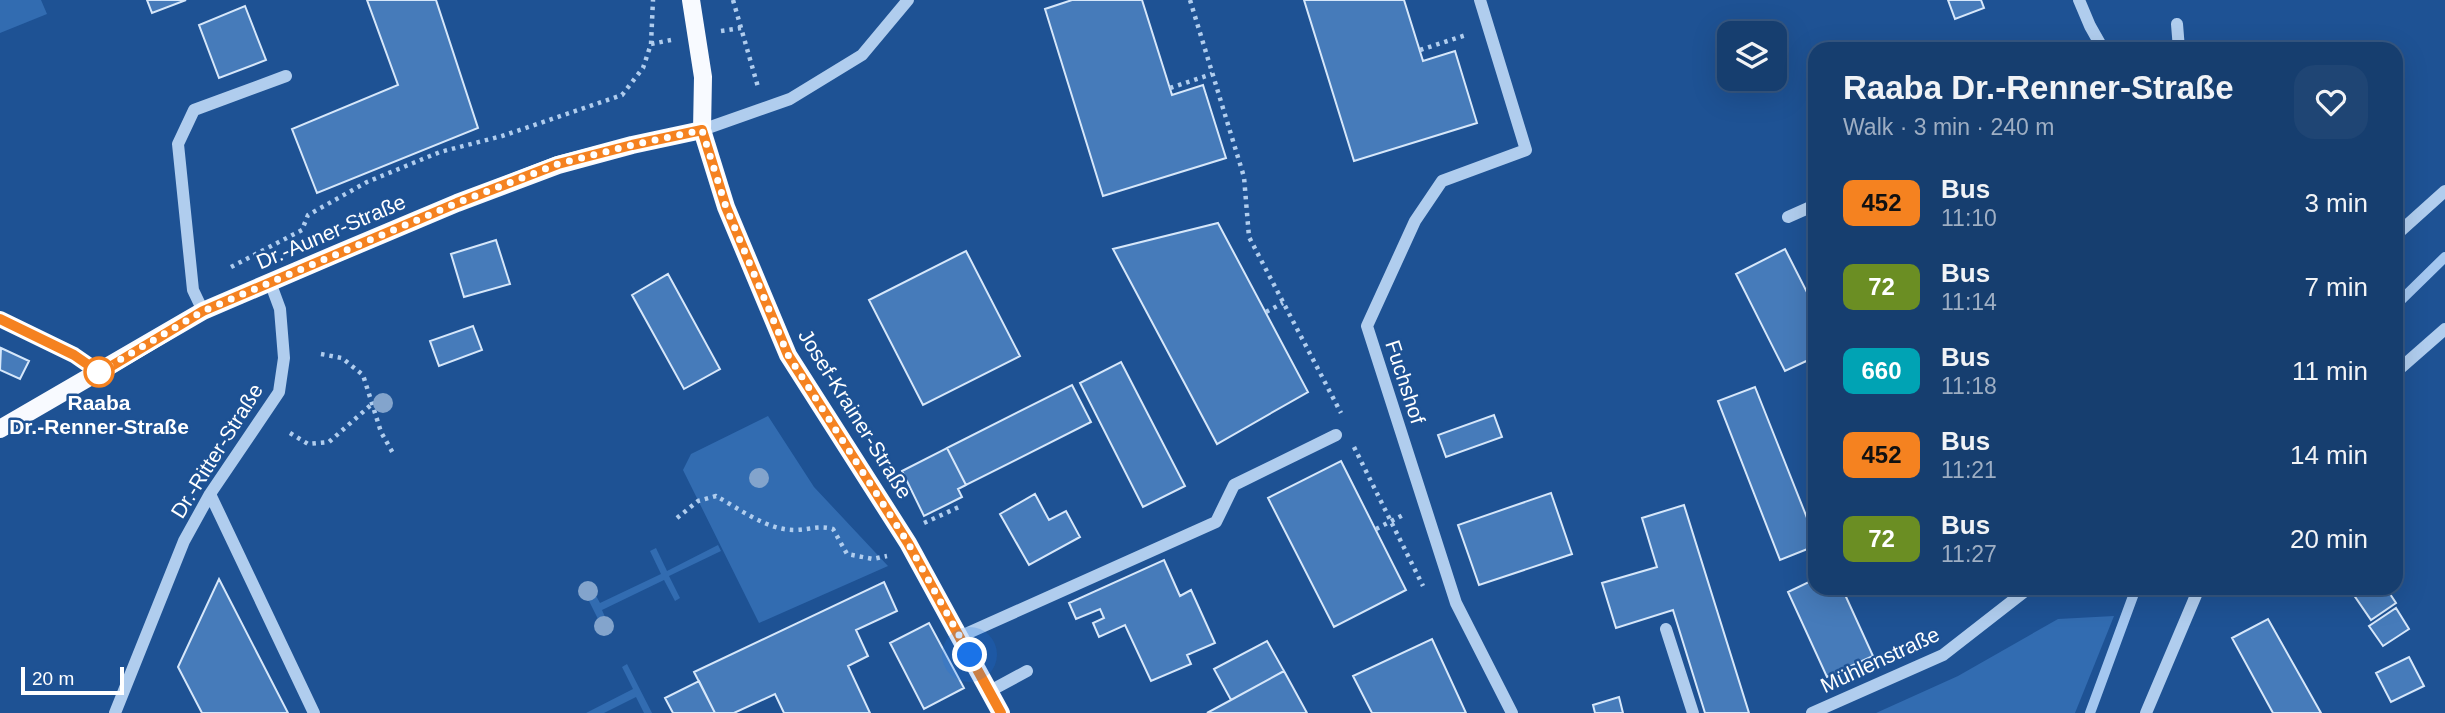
<!DOCTYPE html>
<html lang="en">
<head>
<meta charset="utf-8">
<style>
  :root { --surface:#163e6f; --page:#1f4574; --text:#f1f3f6; --muted:#9eaec3; --line:#355782 }
  body { margin:0; font-family:Arial,sans-serif; background:var(--page); color:var(--text); height:100vh; display:flex; flex-direction:column; font-size:26px; white-space:nowrap }
  * { box-sizing:border-box; margin:0 }
  p { font-size:23px; color:var(--muted) }
  .icon { flex:none; width:38px; height:38px; fill:none; stroke:currentColor; stroke-width:2; stroke-linecap:round; stroke-linejoin:round }
  .map { position:relative; flex:1; overflow:hidden }
  .panel { position:absolute; left:1808px; top:42px; width:595px; height:553px; display:flex; flex-direction:column; background:var(--surface); border-radius:21px; box-shadow:0 7px 28px #0002,0 0 0 2px var(--line) }
  .panel>* { flex:none }
  .badge { padding:0 14px; border-radius:10px; font-size:24px; line-height:46px }
  .controls { position:absolute; left:1717px; top:21px; display:grid; gap:14px }
  .controls a { display:grid; place-items:center; width:70px; height:70px; border-radius:14px; background:var(--surface); box-shadow:0 7px 28px #0002,0 0 0 2px var(--line); font-size:35px }
  .scale { position:absolute; left:21px; bottom:18px; width:103px; box-sizing:border-box; padding-left:7px; border:4px solid #fff; border-top:0; font-size:19px; line-height:24px; white-space:nowrap; color:#fff; -webkit-text-stroke:5px #1e5294; paint-order:stroke }
  .you { position:absolute; width:35px; height:35px; margin:-18px; border:5px solid #fff; border-radius:50%; background:#1a73e8; box-shadow:0 0 0 10px #1a73e833 }
  .map>.badge { position:absolute; translate:-50% -50%; box-shadow:0 0 0 4px #fff }
  .round { display:grid; place-items:center; flex:none; width:74px; height:74px; border-radius:21px; background:var(--page) }
  .headline { display:flex; align-items:center; justify-content:space-between; height:119px; padding:0 35px }
  h1 { font-size:33px; font-weight:600; line-height:52px }
  ul { padding:0; list-style:none }
  li { display:flex; align-items:center; gap:21px; height:84px; padding:0 35px }
  li div { flex:1 }
  li b { display:block; font-size:26px }
  li em { font-style:normal }
  li .badge { min-width:77px; font-weight:700; text-align:center }
  .map>svg:first-child { display:block }
</style>
</head>
<body>
<div class="map">
<svg width="2445" height="713" viewBox="0 0 2445 713">
  <rect width="100%" height="100%" fill="#1e5294"/>
  <path fill="#326cb1" d="M0 0H41L47 14 0 33Z
    M768 416 814 487 888 566 759 623 683 470 691 454Z
    M718 545 721 551 669 576 680 598 675 601 664 580 602 610 612 633 606 635 581 585 588 581 600 603 661 574 650 551 656 548 667 571Z
    M2114 616 2075 713H1876L1958 676 2058 619Z
    M627 664 652 713H644L636 697 604 713H586L633 689 622 667Z"/>
  <g fill="none" stroke-linecap="round" stroke-linejoin="round">
    <path stroke="#a4c7f0" stroke-width="10" d="M2396 305 2445 257
      M2090 713 2136 588"/>
  </g>
  <path fill="#467bba" stroke="#d6e7fa" stroke-width="2" d="M147 0H186L152 13Z
    M367 0H436L478 128 317 193 292 129 398 85Z
    M1072 0H1142L1172 95 1203 85 1226 158 1103 196 1045 9Z
    M1304 0H1404L1423 61 1455 51 1477 123 1354 161Z
    M1948 0H1981L1984 8 1955 19Z
    M245 6 266 60 219 78 199 25Z
    M1218 223 1308 392 1217 444 1113 249Z
    M496 240 510 284 464 297 451 254Z
    M1785 249 1815 308V357L1785 371 1736 274Z
    M966 251 1020 356 923 405 869 300Z
    M668 274 720 369 684 389 632 295Z
    M473 326 482 350 439 366 430 341Z
    M1 348 29 361 20 379 0 370Z
    M1121 362 1185 486 1143 507 1080 383Z
    M1072 385 1091 422 966 485 947 448Z
    M1755 387 1815 538V546L1780 560 1718 401Z
    M1494 415 1502 437 1446 457 1438 435Z
    M947 448 966 485 958 489 962 497 924 516 902 471Z
    M1341 461 1406 590 1334 627 1268 498Z
    M1551 493 1572 554 1479 585 1458 525Z
    M1035 494 1049 520 1066 511 1080 537 1029 565 1000 514Z
    M1684 505 1749 713H1705L1673 610 1616 628 1602 583 1657 567 1642 518Z
    M1164 560 1180 596 1191 590 1215 643 1187 655 1191 664 1151 681 1125 625 1099 637 1093 623 1104 618 1100 609 1076 619 1069 603Z
    M219 579 288 713H202L178 667Z
    M1815 579V588H1842L1873 656 1827 677 1788 592Z
    M884 582 897 611 856 630 868 656 848 666 870 713H784L775 694 734 713H715L694 672Z
    M2349 588H2386L2396 603 2371 620Z
    M2396 608 2409 629 2383 646 2369 626Z
    M2268 619 2321 713H2273L2232 638Z
    M929 623 964 688 924 709 890 643Z
    M1432 639 1466 713H1372L1353 676Z
    M1267 641 1284 671 1231 700 1214 669Z
    M2409 657 2424 686 2391 702 2376 673Z
    M1284 671 1307 713H1207L1231 700Z
    M699 681 715 713H673L665 698Z
    M1619 697 1623 713H1595L1593 705Z"/>
  <g fill="none" stroke-linecap="round" stroke-linejoin="round">
    <path stroke="#b0cdee" stroke-width="4.5" stroke-dasharray="3.5 5" stroke-linecap="butt" d="M733 0 758 87
      M1190 0 1244 177 1249 237 1341 413
      M721 31 741 28
      M651 44 671 40
      M1420 50 1466 35
      M1170 88 1212 74
      M231 267 302 230 308 215 367 182 440 152 502 136 622 95 643 68 651 44 653 0
      M1266 312 1283 303
      M321 354 342 358 363 375 381 432 394 455
      M290 433 308 444 329 442 372 404
      M1354 447 1423 586
      M677 518 698 501 716 496C738 508 767 530 794 530 809 530 818 525 833 529L847 554 873 559 887 556
      M924 523 961 506
      M1376 529 1403 515"/>
    <path stroke="#b0cdee" stroke-width="12" d="M1480 0 1526 150 1442 181 1415 221 1367 326 1456 603 1512 713
      M2079 0 2090 26 2103 49
      M2177 24 2179 49
      M702 130 790 99 862 55 908 0
      M1788 217 1815 205
      M2396 235 2445 191
      M203 311 193 290 178 144 194 110 286 76
      M0 319 74 355 100 373
      M2396 372 2445 329
      M210 494 314 713
      M1666 629 1693 713
      M959 637 1216 522 1234 485 1336 435
      M990 691 1027 671
      M115 713 184 541 210 494 279 392 284 358 280 309 270 282
      M1812 713 1943 655 2029 588
      M2146 713 2199 588"/>
    <path stroke="#f8faff" stroke-width="18" d="M691 0 703 77 702 130 726 207 788 355 908 543 1001 713
      M0 429 203 311 336 254 457 203 558 165 632 145 702 130"/>
  </g>
  <g fill="#83a4cc">
    <circle cx="383" cy="403" r="10"/>
    <circle cx="759" cy="478" r="10"/>
    <circle cx="588" cy="591" r="10"/>
    <circle cx="604" cy="626" r="10"/>
  </g>
  <g fill="none" stroke-linecap="round" stroke-linejoin="round">
    <defs>
      <path id="line" d="M0 319 74 355 100 373 203 311 457 203 558 164 632 145 702 130 726 207 788 355 908 543 1001 713"/>
    </defs>
    <use href="#line" stroke="#fff" stroke-width="16"/>
    <use href="#line" stroke="#f58220" stroke-width="10"/>
    <path stroke="#fff" stroke-width="7" stroke-dasharray="0 12.6" d="M99 372 203 311 457 203 558 164 632 145 702 130 726 207 788 355 908 543 970 655"/>
  </g>
  <circle fill="#fff" stroke="#f58220" stroke-width="3.5" cx="99" cy="372" r="14"/>
  <g text-anchor="middle" stroke-width="5" stroke-linejoin="round" paint-order="stroke">
    <g font-size="21" fill="#fff" stroke="#1e5294">
      <text transform="translate(331 232) rotate(-23)" y="7">Dr.-Auner-Straße</text>
      <text transform="translate(1405 382) rotate(72)" y="7">Fuchshof</text>
      <text transform="translate(855 414) rotate(58)" y="7">Josef-Krainer-Straße</text>
      <text transform="translate(217 451) rotate(-58)" y="7">Dr.-Ritter-Straße</text>
      <text transform="translate(1880 660) rotate(-25)" y="7">Mühlenstraße</text>
    </g>
    <g font-size="21" font-weight="bold" fill="#fff" stroke="#1e5294">
      <text x="99" y="410">Raaba<tspan x="99" dy="24">Dr.-Renner-Straße</tspan></text>
    </g>
  </g>
</svg>
<div class="controls">
<a><svg class="icon" aria-label="layers" viewBox="0 0 24 24"><path d="M12 4l9 5-9 5-9-5zM3 14l9 5 9-5"/></svg></a>
</div>
<div class="scale">20 m</div>
<div class="you" style="left:970px;top:655px"></div>
<section class="panel">
<div class="headline"><div><h1>Raaba Dr.-Renner-Straße</h1><p>Walk · 3 min · 240 m</p></div><a class="round"><svg class="icon" aria-label="heart" viewBox="0 0 24 24"><path d="M12 20l-8-8c-3-5 5-10 8-4 3-6 11-1 8 4z"/></svg></a></div>
<ul>
<li><span class="badge" style="background:#f58220;color:#111">452</span><div><b>Bus</b><p>11:10</p></div><em>3 min</em></li>
<li><span class="badge" style="background:#6b8e23;color:#fff">72</span><div><b>Bus</b><p>11:14</p></div><em>7 min</em></li>
<li><span class="badge" style="background:#00a3b4;color:#fff">660</span><div><b>Bus</b><p>11:18</p></div><em>11 min</em></li>
<li><span class="badge" style="background:#f58220;color:#111">452</span><div><b>Bus</b><p>11:21</p></div><em>14 min</em></li>
<li><span class="badge" style="background:#6b8e23;color:#fff">72</span><div><b>Bus</b><p>11:27</p></div><em>20 min</em></li>
</ul>
</section>
</div>
</body>
</html>
